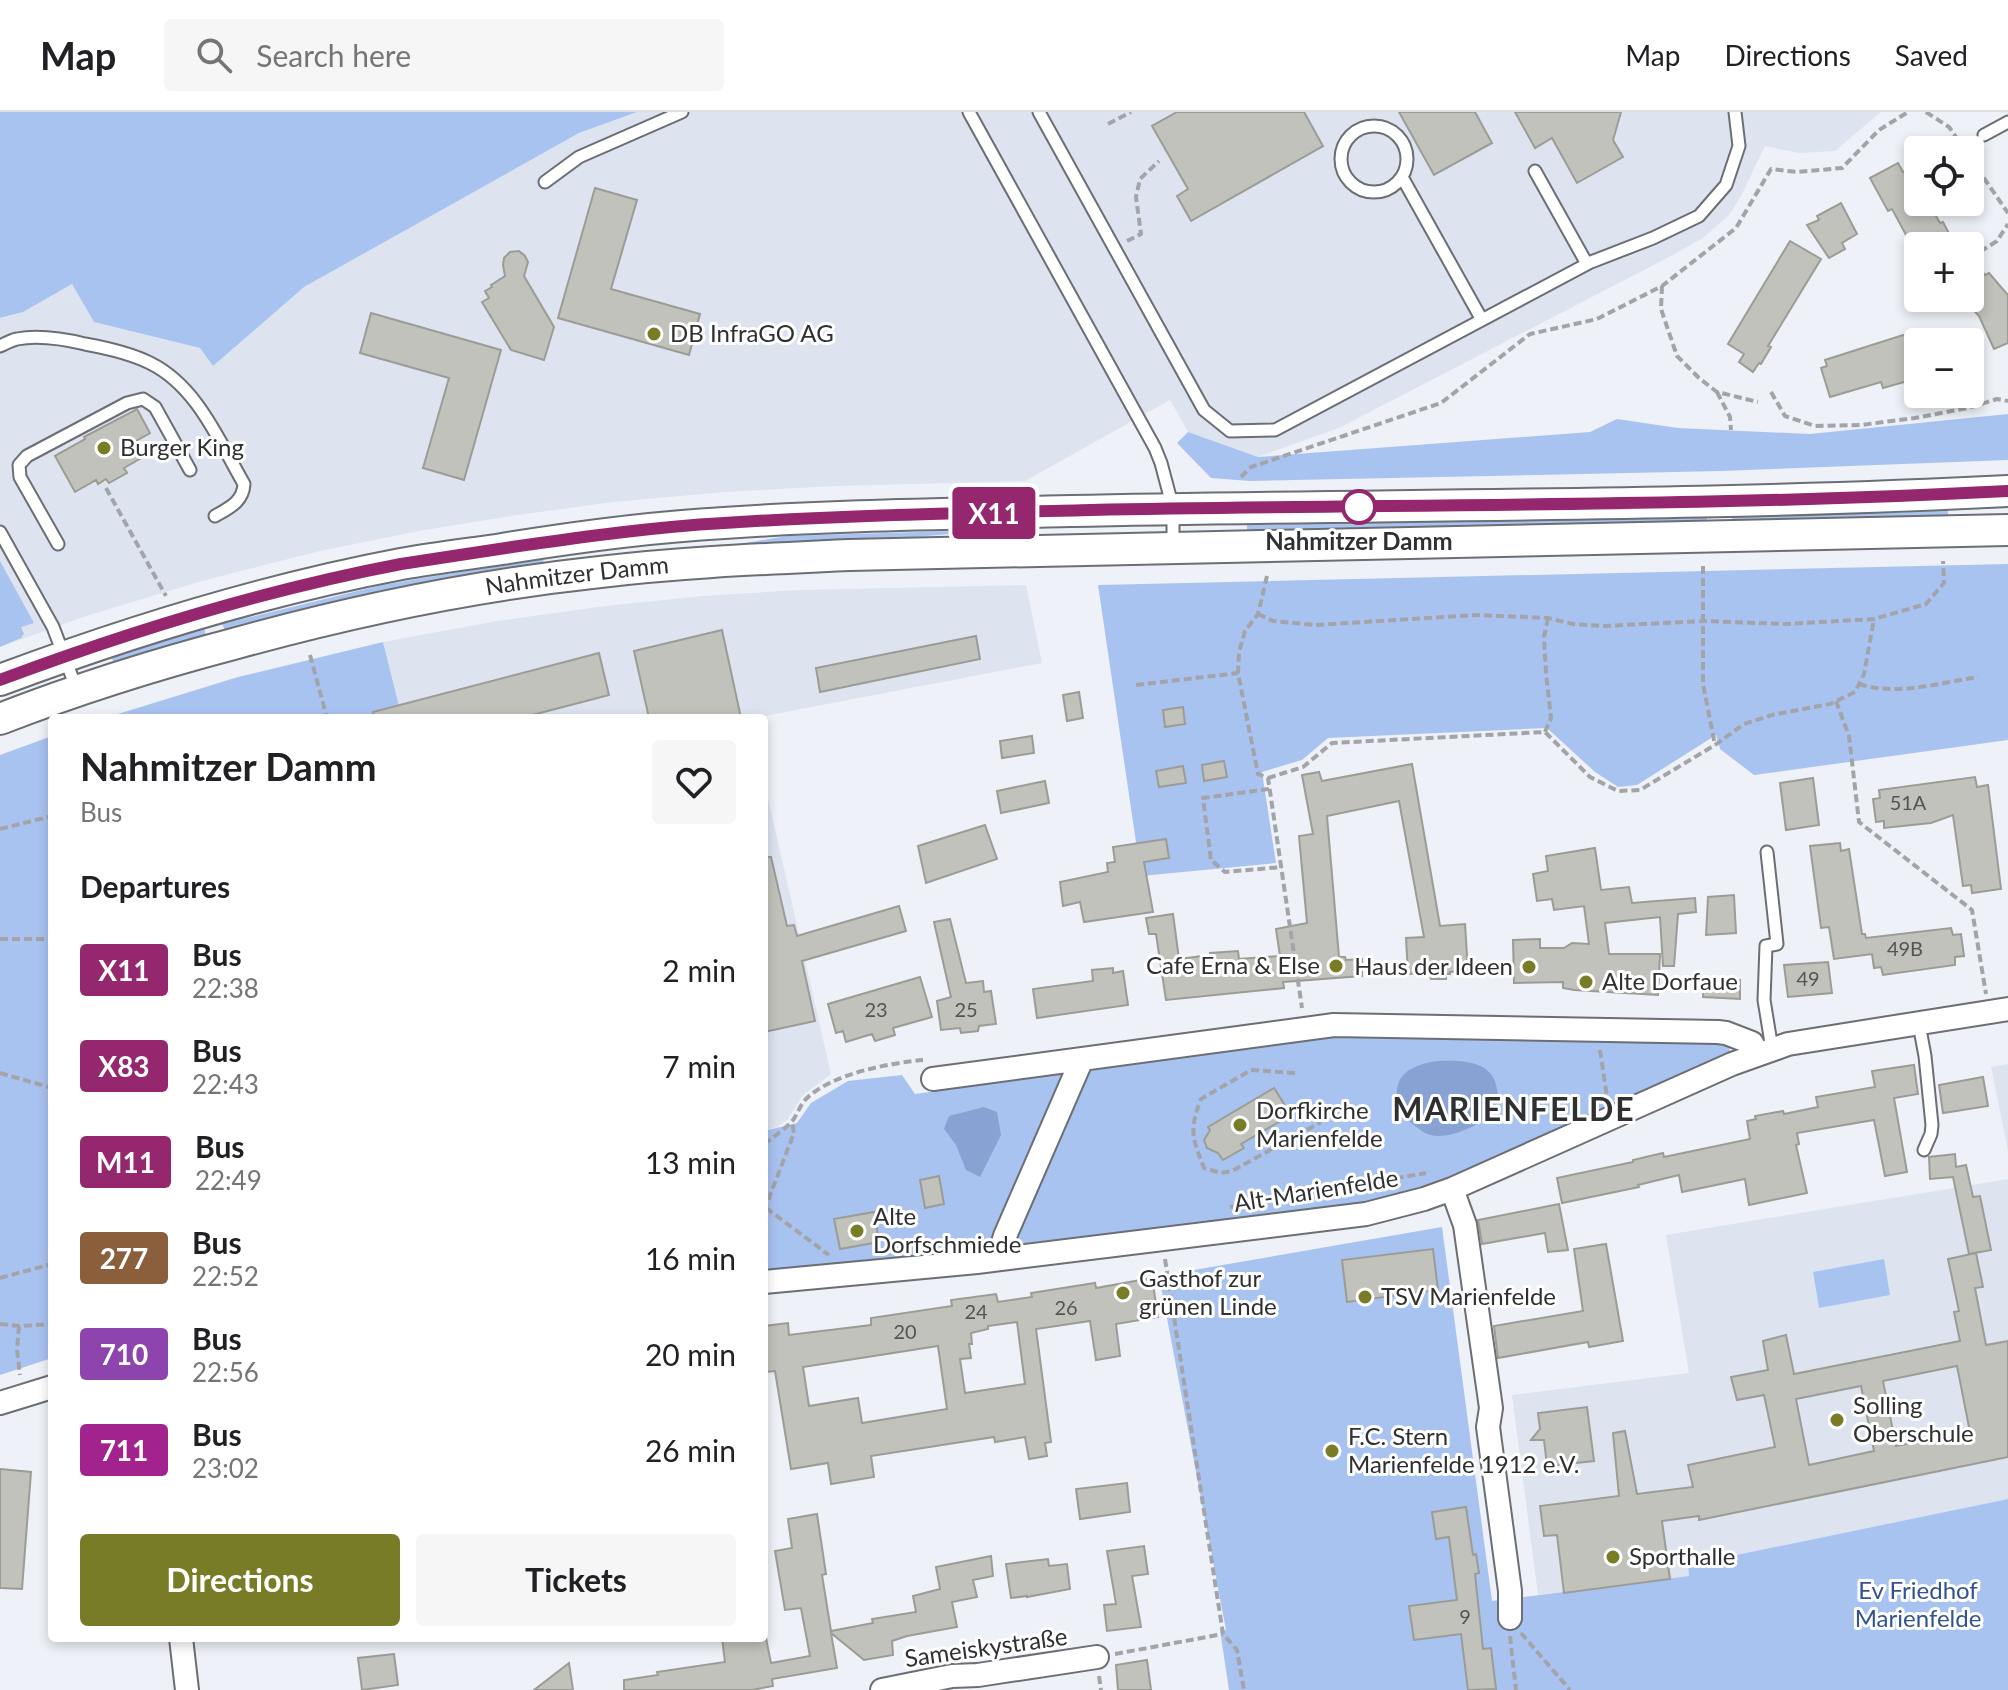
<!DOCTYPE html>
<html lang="en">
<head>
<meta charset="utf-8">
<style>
  :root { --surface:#fff; --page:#f6f6f6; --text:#202124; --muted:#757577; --line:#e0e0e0; --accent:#787c26 }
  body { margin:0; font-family:Lato,sans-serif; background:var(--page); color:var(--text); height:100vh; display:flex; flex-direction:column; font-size:30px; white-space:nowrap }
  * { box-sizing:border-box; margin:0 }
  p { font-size:26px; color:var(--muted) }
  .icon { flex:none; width:44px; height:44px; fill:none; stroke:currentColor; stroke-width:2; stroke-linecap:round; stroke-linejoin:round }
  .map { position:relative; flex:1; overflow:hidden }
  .drawer { position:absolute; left:48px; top:602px; width:720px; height:928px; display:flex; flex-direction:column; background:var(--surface); border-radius:8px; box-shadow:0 4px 12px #0003 }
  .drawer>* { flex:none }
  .badge { padding:0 16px; border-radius:6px; font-size:28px; line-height:52px }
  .fabs { position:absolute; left:1904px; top:24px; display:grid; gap:16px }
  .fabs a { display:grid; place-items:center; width:80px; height:80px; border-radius:8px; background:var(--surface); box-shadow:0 4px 12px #0003; font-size:40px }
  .map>.badge { position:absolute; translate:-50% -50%; box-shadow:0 0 0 4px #fff }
  h2 { padding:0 32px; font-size:30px; line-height:72px }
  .round { display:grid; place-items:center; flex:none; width:84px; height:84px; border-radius:8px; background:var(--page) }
  .summary { display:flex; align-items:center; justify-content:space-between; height:136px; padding:0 32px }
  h1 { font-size:38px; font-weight:700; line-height:60px }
  .action { display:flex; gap:16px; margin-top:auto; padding:16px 32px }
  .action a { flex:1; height:92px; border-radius:8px; background:var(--accent); color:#fff; font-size:32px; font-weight:700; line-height:92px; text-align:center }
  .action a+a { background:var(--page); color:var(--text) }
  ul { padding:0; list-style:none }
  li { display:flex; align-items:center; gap:24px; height:96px; padding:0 32px }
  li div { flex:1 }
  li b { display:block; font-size:30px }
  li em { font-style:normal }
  li .badge { min-width:88px; font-weight:700; text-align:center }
  header { display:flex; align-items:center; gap:48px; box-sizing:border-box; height:112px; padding:0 40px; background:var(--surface); border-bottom:2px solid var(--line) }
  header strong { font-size:38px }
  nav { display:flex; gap:44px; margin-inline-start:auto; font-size:28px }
  .search { width:560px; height:72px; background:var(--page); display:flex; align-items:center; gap:20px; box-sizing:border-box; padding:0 28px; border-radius:8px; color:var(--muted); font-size:30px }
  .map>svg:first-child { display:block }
</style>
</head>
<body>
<header>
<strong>Map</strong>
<div class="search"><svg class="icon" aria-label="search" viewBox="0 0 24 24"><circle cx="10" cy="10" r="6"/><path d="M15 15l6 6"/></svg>Search here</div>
<nav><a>Map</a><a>Directions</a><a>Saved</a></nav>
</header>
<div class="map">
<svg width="2008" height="1578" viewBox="0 0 2008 1578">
  <rect width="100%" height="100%" fill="#eef1f7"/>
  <path fill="#dde4f0" d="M637 0H1881L1835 39 1798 41 1765 34 1741 84 1730 102 1703 126 1671 144 1339 316 1257 345 1188 320 1170 288 1025 369 836 374 725 380 613 390 518 403 419 419 320 439 202 469 83 505 0 535V206L23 200 72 171 94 210 200 236 213 254 303 175 579 21Z
    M1026 473 1042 551 754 606H402L383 530 497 509 605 494 703 484 799 478Z
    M764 669 831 962 803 983 788 1007 779 1014 764 1019Z
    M2008 952V1039L1991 955Z
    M2008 1067V1387L1688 1453 1689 1464 1538 1483 1512 1283 1689 1261 1666 1123Z"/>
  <path fill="#a9c3f1" d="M0 0H637L579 21 304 175 213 254 200 236 94 210 72 172 23 200 0 206Z
    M2008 302V348L1722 359 1250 369 1211 366 1177 331 1188 320 1258 345 1590 320 1617 307 1678 316 1810 322Z
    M1948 398V407L1732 412V403Z
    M1707 404V413L1247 422V413Z
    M950 419V422L848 431 734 436V433L786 424Z
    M543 446 544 454 226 520 222 512 382 473Z
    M0 449 34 511 21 515 24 522 21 526 0 535Z
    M2008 452V628L1754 663 1720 637 1716 623 1637 673 1618 675 1595 660 1547 616 1328 626 1302 648 1262 660 1276 751 1141 764 1098 473Z
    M204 516 207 526 115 554 111 544Z
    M383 530 402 606H105L238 565Z
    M52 624V1246L0 1263V643Z
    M1337 923 1718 931 1727 932 1730 939 1726 944 1437 1071 1363 1091 901 1146 764 1160V1019L797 1011 811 991 848 969 902 963 915 982Z
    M1442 1115 1492 1489 1689 1464 1688 1453 2008 1387V1578H1229L1220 1518H1226L1159 1164Z
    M1884 1147 1890 1183 1819 1196 1813 1160Z"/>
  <path fill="#88a2d3" d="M1438 949C1461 948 1493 948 1497 977 1499 985 1498 993 1492 1000 1483 1013 1447 1028 1431 1023 1426 1022 1420 1018 1415 1014 1405 1007 1398 997 1397 984 1395 959 1417 952 1438 949Z
    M984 995 997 1000 1001 1023 980 1065 966 1058 956 1033 944 1017 949 1004Z"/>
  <path fill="#c2c2bc" stroke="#9b9c96" stroke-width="2" fill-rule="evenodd" d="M1177 0H1304L1323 34 1191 109 1177 84 1188 77 1152 14Z
    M1399 0H1475L1492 31 1434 63Z
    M1515 0H1621L1613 28 1623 45 1577 71 1552 26 1535 36Z
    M1898 51 1903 60 1907 59 1910 65 1918 60V90H1928L1940 111 1943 110 1952 127 1939 134H1919L1918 132V145L1892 97 1888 99 1870 66Z
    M595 76 637 88 611 177 700 202 689 243 558 206Z
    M1841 91 1857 122 1842 131 1845 137 1829 146 1807 113 1819 108 1817 104Z
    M1790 129 1821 147 1768 234 1771 235 1761 252 1759 251 1753 260 1739 250 1744 242 1728 232Z
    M519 139 525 144 528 150 524 164 554 215 544 248 511 238 482 190 489 186 485 179 492 175 491 173 505 164 503 153 504 146 510 140Z
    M1979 156 1985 163 1989 161 2008 183V231L1994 237 1979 204 1970 194V164Z
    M371 201 501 238 464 368 423 356 449 266 360 241Z
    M1903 223 1918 231V277L1904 270 1883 276 1881 270 1830 285 1821 256 1827 254 1825 248Z
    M137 297 150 321 136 329 145 344 124 356 127 361 109 371 106 367 98 372 96 368 75 380 55 344 85 327 84 325Z
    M722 518 741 606H649L634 539Z
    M976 524 980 547 820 580 816 556Z
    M599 541 609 583 521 606H374L373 600Z
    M1079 580 1083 606 1067 609 1063 583Z
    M1183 595 1185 612 1165 615 1163 598Z
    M1032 624 1034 641 1002 646 1000 629Z
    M1224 649 1227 665 1204 669 1202 653Z
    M1412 652 1440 814 1465 812 1468 859 1450 860V862H1446V867H1431L1430 863H1427V861L1408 862 1406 826 1424 825 1399 689 1327 704 1339 845H1345L1346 848 1362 847V864L1283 870 1284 876 1166 888 1156 822H1149L1146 806 1173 802 1179 847 1210 843V841L1238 839 1239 847 1280 844 1276 817 1307 811 1299 724 1313 722 1302 663 1319 660 1322 669Z
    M1183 654 1186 671 1159 675 1156 659Z
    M1975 665 1977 675 1988 673 2001 777 1972 781 1971 773 1963 774 1953 703 1931 711 1884 716V709L1876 710 1873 687 1880 686 1879 678Z
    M1813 666 1819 713 1786 718 1780 671Z
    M1045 669 1049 691 1001 701 997 679Z
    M985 713 997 747 926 771 918 734Z
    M1166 727 1169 746 1144 750 1153 800 1084 810 1080 790 1063 794 1060 770 1108 760 1107 751 1115 750 1113 735Z
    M1840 731 1841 739 1849 737 1862 822H1865L1866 826 1951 816 1953 823 1961 822 1964 844 1955 845V853L1883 863 1881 855 1874 856 1872 842 1834 847 1829 815 1821 816 1810 734Z
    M1595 736 1601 778 1629 775 1632 791 1695 786 1696 800 1678 802 1674 854H1663L1660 805 1605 811 1609 842H1660L1658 883 1574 878 1563 876V870L1514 871 1513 828 1540 827V836H1564L1572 831 1589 832 1584 794 1554 798 1552 787 1537 789 1533 762 1548 759 1546 744Z
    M764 745H771L787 814 794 813 797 824 899 794 906 819 802 849 815 909 764 920Z
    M1734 783 1736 821 1706 823 1708 785Z
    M950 807 966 871 983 869 984 880 991 879 996 912 979 914 978 919 961 921 960 916 941 918 937 889 951 885 934 810Z
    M1828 850 1832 881 1788 885 1784 853Z
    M1113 856V861L1123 859 1128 893 1037 906 1033 877 1093 869 1092 858Z
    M920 865 932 905 893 916 895 923 875 929 872 922 846 930 843 919 836 921 828 892Z
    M1704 867 1740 868V887L1703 885Z
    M1914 953 1918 982 1894 986 1907 1060 1885 1064 1874 1008 1797 1021 1799 1032 1796 1033 1807 1081 1749 1093 1745 1067 1682 1080 1679 1063 1638 1073 1639 1075 1562 1091 1557 1066 1633 1050V1048L1663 1041 1664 1045 1750 1027 1747 1009 1756 1007 1755 1004 1783 999 1784 1002 1818 995 1816 985 1875 975 1872 959Z
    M1983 965 1988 994 1943 1001 1939 973Z
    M1274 976 1291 1003 1241 1032 1244 1036 1223 1048 1218 1041 1207 1036 1204 1028 1210 1018 1208 1015Z
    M1955 1042 1956 1055 1966 1053 1973 1085 1980 1084 1991 1138 1969 1142 1953 1065 1930 1067 1929 1045Z
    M939 1064 944 1092 925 1096 920 1068Z
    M1559 1092 1568 1138 1548 1140 1545 1121 1482 1132 1478 1108Z
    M874 1100 879 1130 840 1137 834 1107Z
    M1606 1132 1623 1229 1589 1235 1588 1230 1498 1246 1494 1214 1583 1199 1574 1137Z
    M1433 1137 1438 1178 1347 1190 1342 1148Z
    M1976 1141 1983 1175 1975 1176 1986 1233 2008 1229V1345L1699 1408V1404L1662 1409 1670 1467 1564 1481 1557 1423 1544 1424 1540 1394 1619 1384 1613 1321 1625 1319 1637 1382 1693 1375 1688 1353 1775 1335 1764 1283 1737 1288 1731 1265 1768 1258 1763 1229 1786 1223 1794 1262 1960 1229 1954 1200 1959 1199 1948 1147ZM1957 1254 1970 1320 1896 1334 1883 1269ZM1861 1274 1874 1339 1809 1353 1796 1287Z
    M1152 1166 1158 1205 1116 1212 1120 1244 1096 1248 1090 1209 1036 1217 1051 1330 1045 1331 1047 1344 1029 1347 1025 1325 995 1330 994 1325 871 1344 874 1365 831 1372 828 1351 791 1357 775 1259 767 1260 764 1242V1214L788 1211 789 1223 871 1213V1206L952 1194 951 1188 996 1182 998 1190 1032 1185 1031 1181 1095 1171 1096 1176ZM1017 1210 1025 1272 965 1281 960 1247 971 1246 969 1232H972L971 1221 988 1217V1214ZM938 1234 947 1297 862 1311 858 1286 809 1294 803 1255Z
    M1587 1295 1594 1349 1547 1354 1544 1328H1531L1540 1317 1538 1301Z
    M0 1357 31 1360 22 1477 0 1476Z
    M1127 1371 1130 1400 1080 1407 1076 1377Z
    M1466 1395 1473 1443 1476 1442 1479 1461 1475 1462 1483 1537 1491 1536 1496 1577 1468 1578 1461 1522 1414 1528 1409 1494 1457 1488 1449 1425 1436 1427 1432 1400Z
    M817 1402 826 1462 822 1463 831 1519 873 1511 872 1507 916 1500 913 1484 940 1477 936 1455 991 1444 993 1464 973 1468 977 1485 952 1490 957 1515 907 1524 892 1529 893 1543 864 1548 831 1521 837 1556 772 1567 773 1574 752 1578H624V1568L658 1563 657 1560 725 1550 722 1526H766L771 1551 810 1544 801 1496 785 1498 775 1439 792 1436 788 1407Z
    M1144 1434 1148 1462 1132 1464 1141 1515 1107 1519 1104 1493 1116 1492 1107 1439Z
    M1048 1447 1049 1454 1067 1452 1070 1477 1027 1485V1484L1011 1486 1006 1452Z
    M394 1542 398 1573 362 1578 358 1546Z
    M1147 1548 1151 1578H1118L1116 1553Z
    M569 1551 573 1578H534Z"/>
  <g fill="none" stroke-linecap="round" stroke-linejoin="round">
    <defs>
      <path id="lane" d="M969 0 1155 336 1161 351 1173 396V432
        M1039 0 1204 298 1230 319 1275 318 1591 150 1653 126 1699 104 1726 73 1739 34 1735 0
        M1341 47a33 33 0 1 1 66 0a33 33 0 1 1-66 0Z
        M1984 23 2008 10
        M1535 59 1587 152
        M1402 65 1482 208
        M545 70 579 45 682 0
        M0 234C5 232 11 228 17 227 38 223 64 227 85 232 107 236 130 241 150 251 197 274 219 329 244 372 243 390 229 396 215 404
        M0 420 53 515 77 578
        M58 432 20 365 19 353 27 344 127 291 143 287 155 295 190 358
        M1767 740 1777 832 1766 834 1764 888 1772 937
        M1919 912 1925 944 1932 1013 1931 1022 1924 1038"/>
      <path id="street" d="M933 967 1334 913 1718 920 1726 921 1752 931 1757 942
        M1452 1077 1465 1113 1491 1296 1488 1315 1510 1479V1506
        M998 1147 1005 1124 1082 947
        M764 1170 977 1150 1366 1102 1424 1087 1452 1077 1732 952 1788 932 2008 897
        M0 1291 52 1275
        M181 1526 187 1578
        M882 1578 952 1564 978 1563 1097 1545"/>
      <g id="secondary">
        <path d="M0 568C131 519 264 478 401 452 434 446 468 442 502 437 576 425 650 415 724 411 840 403 955 402 1071 399 1383 392 1696 395 2008 379"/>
        <path id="s1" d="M0 607C77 577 157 552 237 531 356 498 478 473 600 460 683 450 766 447 849 443L2008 418"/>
      </g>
    </defs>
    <use href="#lane" stroke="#6b6e73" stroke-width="15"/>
    <use href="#street" stroke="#6b6e73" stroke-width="26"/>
    <use href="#secondary" stroke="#6b6e73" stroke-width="34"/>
    <path stroke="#a2a4a9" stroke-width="4" stroke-dasharray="8 4" stroke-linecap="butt" d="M1926 0 1949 15 1965 38
      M1108 12 1131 0
      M1970 46 2008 101
      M1127 129 1141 122 1136 85 1140 67 1159 49
      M1970 146 1997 129 2008 112
      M1662 174 1661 197 1677 244 1699 266 1717 280 1758 290
      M1717 280 1730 305 1731 318
      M1771 280 1785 304 1815 314 1861 313 1915 306 1968 296 1997 287 2008 289
      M1241 365 1251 355 1441 291 1530 222 1597 207 1662 174 1736 116 1771 57 1797 60 1842 56 1879 18 1908 0
      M106 376 166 484
      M1703 454V572L1715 633
      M1267 464 1258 502 1245 519 1239 540 1238 561 1258 662 1268 666 1302 896
      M1258 502 1273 509 1316 513 1477 503 1548 506 1573 512 1604 514 1704 509 1785 512 1874 507 1926 492 1944 471 1943 449
      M310 543 327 606
      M1859 572C1896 584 1940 571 1978 565
      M1136 573 1238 561
      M1836 589 1849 624 1859 710 1972 798 1986 882
      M1545 620 1551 606 1546 561 1544 525 1548 506
      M1268 666 1303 655 1332 631 1545 620 1590 665 1618 679 1640 678 1715 633 1744 612 1772 603 1830 592 1855 580 1864 562 1874 507
      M1269 677 1203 686 1211 748 1225 760 1282 755
      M0 717 52 704
      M0 827H52
      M1600 938 1607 985
      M0 961 52 976
      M1295 961 1251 958 1201 987C1189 1018 1192 1025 1204 1056L1221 1061 1232 1059 1321 1010
      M764 1032C773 1025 786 1017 793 1008 798 1001 800 993 806 987 831 962 889 951 923 948
      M1230 1095 1426 1061
      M766 1096 829 1143
      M764 1099 794 1021 792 1010
      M1165 1147 1223 1522 1237 1538 1244 1578
      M0 1166 52 1152
      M0 1212 19 1214 52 1212
      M19 1214 17 1238 20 1263
      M1521 1521 1570 1578
      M1510 1524 1516 1578
      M1115 1542 1223 1522
      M1099 1564 1101 1578"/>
    <use href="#lane" stroke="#fff" stroke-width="11"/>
    <use href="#street" stroke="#fff" stroke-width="22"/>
    <use href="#secondary" stroke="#fff" stroke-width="30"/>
  </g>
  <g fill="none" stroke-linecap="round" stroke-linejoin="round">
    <defs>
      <path id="line" d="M0 568C131 519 264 478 401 452 438 446 475 441 512 435 582 425 653 415 724 411 846 403 969 401 1091 398 1397 392 1703 395 2008 379"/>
    </defs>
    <use href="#line" stroke="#fff" stroke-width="18"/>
    <use href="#line" stroke="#95276e" stroke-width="12"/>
  </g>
  <g fill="#787c26" stroke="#fff" stroke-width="3">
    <circle cx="654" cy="222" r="8"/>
    <circle cx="104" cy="336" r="8"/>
    <circle cx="1336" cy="854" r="8"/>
    <circle cx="1529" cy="855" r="8"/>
    <circle cx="1586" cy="870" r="8"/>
    <circle cx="1240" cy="1013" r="8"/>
    <circle cx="857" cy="1119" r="8"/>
    <circle cx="1123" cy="1181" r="8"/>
    <circle cx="1365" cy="1185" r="8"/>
    <circle cx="1837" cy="1308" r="8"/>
    <circle cx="1332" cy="1339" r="8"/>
    <circle cx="1613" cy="1445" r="8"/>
  </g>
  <circle fill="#fff" stroke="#95276e" stroke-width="4" cx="1359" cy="395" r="16"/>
  <g text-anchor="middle" stroke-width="6" stroke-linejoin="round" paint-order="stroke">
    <g font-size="20" fill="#545454">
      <text x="1908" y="698">51A</text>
      <text x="1905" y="844">49B</text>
      <text x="1808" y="874">49</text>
      <text x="876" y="905">23</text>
      <text x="966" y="905">25</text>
      <text x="1066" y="1203">26</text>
      <text x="976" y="1207">24</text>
      <text x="905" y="1227">20</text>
      <text x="1465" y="1512">9</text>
    </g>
    <g font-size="24" fill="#2f3032" stroke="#fff" text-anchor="start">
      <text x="670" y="230">DB InfraGO AG</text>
      <text x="120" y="344">Burger King</text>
      <text x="1320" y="862" text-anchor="end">Cafe Erna &amp; Else</text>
      <text x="1513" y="863" text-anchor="end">Haus der Ideen</text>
      <text x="1602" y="878">Alte Dorfaue</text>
      <text x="1256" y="1007">Dorfkirche<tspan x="1256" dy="28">Marienfelde</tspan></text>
      <text x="873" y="1113">Alte<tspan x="873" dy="28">Dorfschmiede</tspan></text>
      <text x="1139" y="1175">Gasthof zur<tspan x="1139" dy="28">grünen Linde</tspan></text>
      <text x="1381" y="1193">TSV Marienfelde</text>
      <text x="1853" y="1302">Solling<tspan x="1853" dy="28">Oberschule</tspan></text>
      <text x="1348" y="1333">F.C. Stern<tspan x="1348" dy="28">Marienfelde 1912 e.V.</tspan></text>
      <text x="1629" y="1453">Sporthalle</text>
    </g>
    <g font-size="24" font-weight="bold" fill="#2f3032" stroke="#fff">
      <text x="1359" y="438">Nahmitzer Damm</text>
    </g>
    <g font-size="24" fill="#2f3032" stroke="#fff">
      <text dy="8" stroke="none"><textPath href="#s1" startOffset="596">Nahmitzer Damm</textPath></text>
      <text transform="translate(1316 1079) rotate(-9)" y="8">Alt-Marienfelde</text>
      <text transform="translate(986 1536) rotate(-8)" y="8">Sameiskystraße</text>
    </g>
    <g font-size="24" fill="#335390" stroke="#fff">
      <text x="1918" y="1487">Ev Friedhof<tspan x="1918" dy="28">Marienfelde</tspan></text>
    </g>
    <g font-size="32" font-weight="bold" letter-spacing="2" fill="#2f3032" stroke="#fff">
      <text x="1514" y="1009">MARIENFELDE</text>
    </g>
  </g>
</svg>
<div class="fabs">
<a><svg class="icon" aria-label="locate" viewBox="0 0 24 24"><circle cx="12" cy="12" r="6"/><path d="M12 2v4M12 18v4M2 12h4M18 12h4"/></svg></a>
<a>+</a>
<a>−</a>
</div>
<b class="badge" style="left:994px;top:401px;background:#95276e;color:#fff">X11</b>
<section class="drawer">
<div class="summary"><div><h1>Nahmitzer Damm</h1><p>Bus</p></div><a class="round"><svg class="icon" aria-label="heart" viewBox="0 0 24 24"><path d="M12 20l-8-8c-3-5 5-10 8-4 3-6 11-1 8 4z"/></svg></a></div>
<h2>Departures</h2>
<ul>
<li><span class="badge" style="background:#95276e;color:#fff">X11</span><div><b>Bus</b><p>22:38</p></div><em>2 min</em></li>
<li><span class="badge" style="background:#95276e;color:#fff">X83</span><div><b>Bus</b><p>22:43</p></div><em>7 min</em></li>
<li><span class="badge" style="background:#95276e;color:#fff">M11</span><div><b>Bus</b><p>22:49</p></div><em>13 min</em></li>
<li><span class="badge" style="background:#8b5e3c;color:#fff">277</span><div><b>Bus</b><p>22:52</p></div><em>16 min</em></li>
<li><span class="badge" style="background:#8e44ad;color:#fff">710</span><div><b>Bus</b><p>22:56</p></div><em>20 min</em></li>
<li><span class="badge" style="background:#a2238e;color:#fff">711</span><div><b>Bus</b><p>23:02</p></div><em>26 min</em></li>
</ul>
<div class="action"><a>Directions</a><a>Tickets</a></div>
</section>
</div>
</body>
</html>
